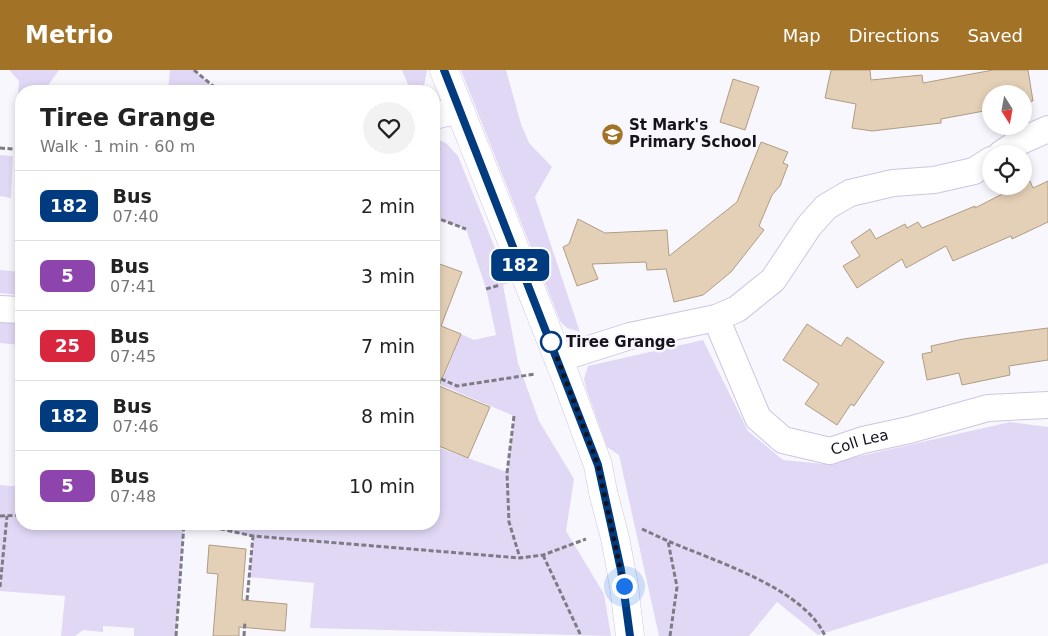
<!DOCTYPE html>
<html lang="en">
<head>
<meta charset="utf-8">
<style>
  :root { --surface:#fff; --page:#f2f2f2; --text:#222; --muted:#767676; --line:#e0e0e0; --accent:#a27226 }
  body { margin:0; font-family:"DejaVu Sans",sans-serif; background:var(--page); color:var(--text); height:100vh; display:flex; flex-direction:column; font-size:19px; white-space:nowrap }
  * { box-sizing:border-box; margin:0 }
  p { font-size:16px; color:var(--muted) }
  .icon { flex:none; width:28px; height:28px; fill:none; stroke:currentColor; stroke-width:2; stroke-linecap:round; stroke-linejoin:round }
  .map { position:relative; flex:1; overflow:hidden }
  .panel { position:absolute; left:15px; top:15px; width:425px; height:445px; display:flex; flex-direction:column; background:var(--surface); border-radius:20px; box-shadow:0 2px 8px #0003 }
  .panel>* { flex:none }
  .badge { padding:0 10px; border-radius:8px; font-size:18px; line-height:32px }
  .needle { width:32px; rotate:169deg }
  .fabs { position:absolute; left:982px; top:15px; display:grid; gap:10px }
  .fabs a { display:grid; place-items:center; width:50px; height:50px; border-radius:50%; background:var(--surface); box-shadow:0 2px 8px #0003; font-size:25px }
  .you { position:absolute; width:25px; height:25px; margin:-12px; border:4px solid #fff; border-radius:50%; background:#1a73e8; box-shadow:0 0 0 8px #1a73e833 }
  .map>.badge { position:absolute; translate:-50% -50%; box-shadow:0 0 0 2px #fff }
  .round { display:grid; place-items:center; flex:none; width:52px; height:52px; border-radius:26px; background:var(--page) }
  .headline { display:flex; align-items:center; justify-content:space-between; height:85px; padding:0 25px }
  h1 { font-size:24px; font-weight:800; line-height:38px }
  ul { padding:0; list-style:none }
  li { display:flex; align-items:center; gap:15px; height:70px; padding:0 25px; border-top:1px solid var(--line) }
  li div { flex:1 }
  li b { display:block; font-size:19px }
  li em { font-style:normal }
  li .badge { min-width:55px; font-weight:700; text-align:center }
  header { display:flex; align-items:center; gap:30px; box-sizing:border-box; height:70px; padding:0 25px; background:var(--accent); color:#fff }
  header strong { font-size:24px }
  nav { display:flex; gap:28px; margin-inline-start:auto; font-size:18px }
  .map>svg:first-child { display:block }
</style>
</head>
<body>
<header>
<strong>Metrio</strong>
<nav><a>Map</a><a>Directions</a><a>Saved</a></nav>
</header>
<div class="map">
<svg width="1048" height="566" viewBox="0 0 1048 566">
  <rect width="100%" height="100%" fill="#f9f7fe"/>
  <path fill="#e1d8f6" d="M9 0H59L44 21H21V25H18L19 11Z
    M170 0H194L218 21H168Z
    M402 0H427L423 21H399L409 17Z
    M461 0H506L521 54 529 73 552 97 535 127 580 262 567 258 560 251Z
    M434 68 446 73 458 86 509 213 503 215 518 293 539 351 574 409 566 461 604 524 611 566 310 558 314 513 249 507 253 467 198 454H434V376L507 402 514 346 441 315 461 264 474 270 496 265 486 218 466 159 434 147Z
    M0 85 13 86 11 128 0 126Z
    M0 200 21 202V225L0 223Z
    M0 250 21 251V275L0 273Z
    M703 270 748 361 783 390 825 394 1010 352 1048 357V493L818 565 777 532 749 566H659L619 385 607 377 586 318 584 309 588 296Z
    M0 415 21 417V454H184L176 566H134V558L103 556V562L83 560 75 566H61L65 526 0 521Z"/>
  <path fill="#e4d0b6" stroke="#af9c83" d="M831 0H870L871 10 922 5 923 13 993 0H1028L1033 31 1024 32V24H991V37L983 38 984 41 941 49V53L872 61 852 58 856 34 825 28Z
    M733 9 759 17 745 60 720 52Z
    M761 72 788 82 783 93 788 95 780 116 772 125 759 156 764 160 731 202 703 225 674 232 666 199 647 200 646 192 592 194 598 209 577 216 563 177 569 174 578 149 605 163 667 160 669 186 737 132Z
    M1030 111 1033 118 1048 111V152L1012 169 1011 166 953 191 946 176 906 198 902 189 857 218 843 196 860 186 851 172 870 159 876 169 905 154 907 158 918 152 922 158 975 136V138L1018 116H1024V113Z
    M434 192 462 202 441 256 461 264 439 316 490 337 468 388 434 374Z
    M807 254 841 276 847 267 884 292 854 336 851 334 837 355 805 334 819 314 783 290Z
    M1048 258V290L1009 296 1010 305 962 315 959 303 927 310 922 284 932 282 931 276 963 269Z
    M209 475 246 479 242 530 287 534 285 561 239 557V566H213L218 504 207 503Z"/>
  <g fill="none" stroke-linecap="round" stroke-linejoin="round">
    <defs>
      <g id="minor">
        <path d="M434 46 459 40"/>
        <path d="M1001 84 1019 72 1048 59"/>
        <path d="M0 239 21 240"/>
        <path id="s1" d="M716 248 758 348 783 370 830 381 863 370 909 360 988 338 1048 335"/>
        <path d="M558 289 630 266 716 248 737 239 773 210 809 156 826 137 850 123 893 113 934 110 974 101 991 90"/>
      </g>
      <path id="tertiary" d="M444 0 566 308 598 395 603 422
        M624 516 630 566"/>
    </defs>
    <use href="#minor" stroke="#cec5e2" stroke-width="28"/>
    <use href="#tertiary" stroke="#cec5e2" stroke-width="29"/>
    <path stroke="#7e7b84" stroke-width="3" stroke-dasharray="5 2.5" stroke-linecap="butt" d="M194 0 219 21
      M0 78 13 79
      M434 147 466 159
      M486 219 500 215
      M434 306 457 316 535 304
      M514 346 507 403 509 452 520 488
      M0 446 21 445
      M198 454 253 466 520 488 543 485 586 469
      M642 459 668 471
      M543 485 581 566
      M0 517 7 446
      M247 530 253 466
      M176 566 184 454
      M244 566 245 551
      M670 566 677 517 668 471C714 491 804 518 825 566"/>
    <use href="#minor" stroke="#fff" stroke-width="26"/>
    <use href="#tertiary" stroke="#fff" stroke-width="28"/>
    <defs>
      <path id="tertiary-bridge" d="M603 422 615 468 624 516"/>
    </defs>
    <use href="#tertiary-bridge" stroke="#cec5e2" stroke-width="29" stroke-linecap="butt"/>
    <use href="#tertiary-bridge" stroke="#fff" stroke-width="28"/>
  </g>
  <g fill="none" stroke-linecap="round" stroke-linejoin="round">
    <defs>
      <path id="line" d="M444 0 598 395 621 500 630 566"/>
    </defs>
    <use href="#line" stroke="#fff" stroke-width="11"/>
    <use href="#line" stroke="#003b80" stroke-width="8"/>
    <path stroke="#15121c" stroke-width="5" stroke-dasharray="0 9" d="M551 272 598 395 624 516"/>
  </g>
  <defs>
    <symbol id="school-disc" viewBox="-11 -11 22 22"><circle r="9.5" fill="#a27226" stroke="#f9f7fe"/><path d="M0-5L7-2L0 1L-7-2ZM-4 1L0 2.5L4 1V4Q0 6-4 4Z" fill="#fff"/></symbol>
  </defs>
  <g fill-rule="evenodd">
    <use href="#school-disc" x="600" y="52" width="25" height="25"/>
  </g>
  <circle fill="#fff" stroke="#003b80" stroke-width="2.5" cx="551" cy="272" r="10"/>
  <g text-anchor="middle" stroke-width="5" stroke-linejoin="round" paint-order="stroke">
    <g font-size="15" font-weight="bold" fill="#15121c" stroke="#f9f7fe" text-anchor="start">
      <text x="629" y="60">St Mark's<tspan x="629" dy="17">Primary School</tspan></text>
    </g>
    <g font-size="15" font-weight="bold" fill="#15121c" stroke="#f9f7fe" text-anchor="start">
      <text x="566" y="277">Tiree Grange</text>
    </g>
    <g font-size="15" fill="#15121c" stroke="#f9f7fe">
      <text dy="5" stroke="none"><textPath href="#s1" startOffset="221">Coll Lea</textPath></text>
    </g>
  </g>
</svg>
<div class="fabs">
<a><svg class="needle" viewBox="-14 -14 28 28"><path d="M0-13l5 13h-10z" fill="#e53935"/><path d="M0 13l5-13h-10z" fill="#767676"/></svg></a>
<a><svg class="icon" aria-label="locate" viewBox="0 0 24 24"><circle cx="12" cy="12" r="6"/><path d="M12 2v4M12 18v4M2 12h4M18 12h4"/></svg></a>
</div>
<div class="you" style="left:624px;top:516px"></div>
<b class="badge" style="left:520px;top:195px;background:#003b80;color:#fff">182</b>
<section class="panel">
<div class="headline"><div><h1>Tiree Grange</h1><p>Walk · 1 min · 60 m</p></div><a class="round"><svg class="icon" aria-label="heart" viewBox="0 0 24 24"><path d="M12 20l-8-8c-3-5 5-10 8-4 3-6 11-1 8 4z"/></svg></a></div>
<ul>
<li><span class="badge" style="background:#003b80;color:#fff">182</span><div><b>Bus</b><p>07:40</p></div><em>2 min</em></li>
<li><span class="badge" style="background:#8e44ad;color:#fff">5</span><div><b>Bus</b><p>07:41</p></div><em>3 min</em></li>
<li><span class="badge" style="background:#d7263d;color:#fff">25</span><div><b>Bus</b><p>07:45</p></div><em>7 min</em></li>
<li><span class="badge" style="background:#003b80;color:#fff">182</span><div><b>Bus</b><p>07:46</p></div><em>8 min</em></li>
<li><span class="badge" style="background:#8e44ad;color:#fff">5</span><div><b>Bus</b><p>07:48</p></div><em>10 min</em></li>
</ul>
</section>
</div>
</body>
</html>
